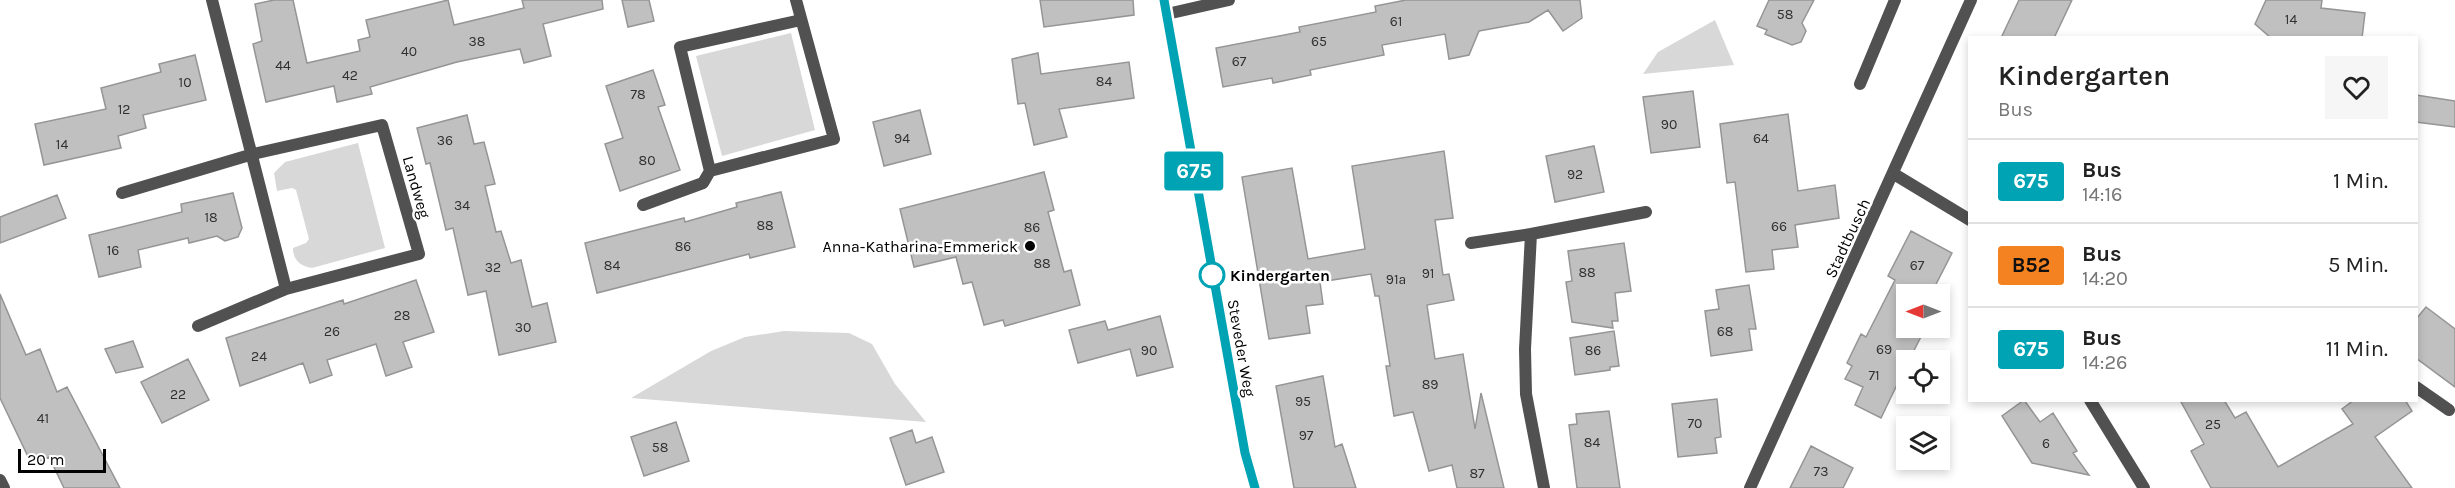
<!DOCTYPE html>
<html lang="de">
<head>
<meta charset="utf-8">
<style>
  :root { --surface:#fff; --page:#f6f6f6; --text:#222; --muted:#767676; --line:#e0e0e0 }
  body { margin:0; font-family:Karla,sans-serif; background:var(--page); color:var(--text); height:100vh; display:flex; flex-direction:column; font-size:22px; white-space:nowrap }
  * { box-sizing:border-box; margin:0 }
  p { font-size:20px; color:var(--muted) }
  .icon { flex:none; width:33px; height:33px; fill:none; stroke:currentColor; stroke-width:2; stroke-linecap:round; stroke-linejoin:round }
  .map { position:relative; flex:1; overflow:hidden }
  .drawer { position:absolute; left:1968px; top:36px; width:450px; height:366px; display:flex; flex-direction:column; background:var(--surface); border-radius:0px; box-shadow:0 3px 9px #0003 }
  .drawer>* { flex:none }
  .badge { padding:0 12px; border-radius:4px; font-size:21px; line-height:39px }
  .needle { width:39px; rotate:270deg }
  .controls { position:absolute; left:1896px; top:284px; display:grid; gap:12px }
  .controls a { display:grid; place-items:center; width:54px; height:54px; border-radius:0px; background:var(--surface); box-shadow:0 3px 9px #0003; font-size:30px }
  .scale { position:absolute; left:18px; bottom:15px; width:88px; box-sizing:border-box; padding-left:6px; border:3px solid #000; border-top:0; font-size:16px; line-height:21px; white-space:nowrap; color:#000; -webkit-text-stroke:4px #fff; paint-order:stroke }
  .map>.badge { position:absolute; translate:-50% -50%; box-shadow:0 0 0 3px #fff }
  .round { display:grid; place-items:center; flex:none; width:63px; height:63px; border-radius:0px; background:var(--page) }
  .head { display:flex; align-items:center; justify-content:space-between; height:102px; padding:0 30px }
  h1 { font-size:28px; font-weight:600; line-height:45px }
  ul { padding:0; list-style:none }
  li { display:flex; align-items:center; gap:18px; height:84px; padding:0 30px; border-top:2px solid var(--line) }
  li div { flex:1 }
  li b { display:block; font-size:22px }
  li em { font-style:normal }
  li .badge { min-width:66px; font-weight:700; text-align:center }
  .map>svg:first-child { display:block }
</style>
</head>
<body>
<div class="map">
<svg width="2455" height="488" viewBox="0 0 2455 488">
  <rect width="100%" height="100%" fill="#fff"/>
  <path fill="#d8d8d8" d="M1715 20 1734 65 1643 74 1658 52Z
    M791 33 815 130 722 156 696 56Z
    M358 143 385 248 312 268C300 266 293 260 293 248L306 243 309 239 296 190 292 188 277 191 274 173 285 162Z
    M784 331 849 333 872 344 895 384 926 422 631 398 711 351 745 337Z"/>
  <path fill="#c0c0c0" stroke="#959595" stroke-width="1.5" d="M274 0H293L307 63 360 51 358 40 370 37 366 20 448 0 454 25 524 8 522 0H602L603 9 543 24 551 56 524 63 520 49 457 62 370 87 372 94 337 102 334 86 266 102 253 44 262 41 255 4Z
    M622 0H649L654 21 628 27Z
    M1040 0H1133L1134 15 1044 27Z
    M1406 0H1580L1582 18 1563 31 1548 10 1529 22 1479 31 1469 55 1449 59 1445 34 1382 45 1384 55 1310 70 1311 75 1273 83 1272 78 1223 87 1216 48 1300 32 1299 27 1376 12 1375 6Z
    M1769 0H1814L1802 23 1806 31 1801 42 1792 45 1765 34 1767 30 1757 26Z
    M2019 0H2072L2054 38H2001Z
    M2266 0H2322L2321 8 2365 13 2362 38H2271L2255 24Z
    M1038 53 1041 74 1129 62 1134 98 1059 109 1067 137 1034 145 1025 103 1018 104 1012 59Z
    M195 55 206 100 143 115 146 128 118 136 121 148 44 165 35 124 106 109 101 88 161 72 159 64Z
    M653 70 665 105 658 107 680 170 620 191 605 144 623 138 606 86Z
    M1693 91 1700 147 1651 153 1643 97Z
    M2416 95 2455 101V127L2416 122Z
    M920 110 931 154 884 166 873 122Z
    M1788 114 1798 191 1835 185 1839 218 1795 225 1798 247 1772 250 1774 269 1746 272 1735 182 1727 183 1720 124Z
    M467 115 474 144 484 142 495 184 485 186 496 232 501 231 511 263 521 260 532 307 547 303 556 342 499 355 486 291 468 295 453 228 446 230 430 163 426 164 417 128Z
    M1594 146 1604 192 1555 202 1546 156Z
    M1444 151 1453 218 1435 220 1443 275 1449 274 1454 300 1427 305 1435 359 1463 354 1475 429 1481 393 1504 488H1457L1452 465 1429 471 1413 412 1394 416 1386 366H1390L1379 296H1375L1371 274 1320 282 1323 304 1306 306 1310 333 1269 339 1242 177 1292 168 1308 259 1365 249 1352 166Z
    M1044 172 1054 210 1048 212 1064 272 1071 270 1080 305 1005 326 1003 320 984 325 972 282 963 284 956 257 914 267 900 209Z
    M781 192 795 247 750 258 749 254 597 293 585 243 684 218 685 222 737 207 736 203Z
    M233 193 242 228 238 237 225 241 217 236 189 243 188 238 138 250 141 267 99 277 89 235 182 212 181 204Z
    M57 195 66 218 0 243V217Z
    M1911 231 1952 253 1931 294H1906V327L1925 329 1909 360H1906V366L1881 418 1855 405 1863 387 1845 379 1852 366 1847 363 1861 334 1866 337 1895 280 1888 276Z
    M1624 243 1631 291 1615 293 1618 321H1612L1613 328 1572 322 1566 282 1572 281 1568 251Z
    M416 280 434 332 403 342 412 367 386 376 376 344 327 360 332 375 310 383 303 363 240 386 226 338 343 300 344 304Z
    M1749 285 1756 329H1749L1752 350 1711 356 1705 311 1719 309 1716 290Z
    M0 294 26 355 40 349 57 392 67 387 120 488H64L49 457 32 465 0 398Z
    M2426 307 2455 329V387L2416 358V319Z
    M1160 316 1173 367 1137 376 1130 349 1078 363 1069 330 1105 321 1108 330Z
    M1614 331 1619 366 1610 367V370L1575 375 1570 338Z
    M133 341 143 367 116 373 105 349Z
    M188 359 209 400 162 423 141 382Z
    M1323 376 1335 447 1342 444 1356 488H1294L1276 386Z
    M1717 399 1721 437 1715 438 1717 453 1678 457 1672 404Z
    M2024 400 2040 422 2053 413 2077 451 2073 453 2089 475 2032 463 2002 416Z
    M2180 400H2224L2235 418 2246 412 2278 467 2353 424 2342 409 2354 400H2405L2412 411 2375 437 2412 488H2211L2191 451 2204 444Z
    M1609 411 1620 488H1577L1569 425 1577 424 1576 414Z
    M676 422 689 461 644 476 631 437Z
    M912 430 916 443 932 437 944 472 906 485 890 438Z
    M1811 446 1853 468 1843 488H1790Z"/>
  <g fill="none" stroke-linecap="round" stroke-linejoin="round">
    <path stroke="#515151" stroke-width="12" d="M212 0 286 289
      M796 0 834 139 710 171 680 47 801 20
      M1164 0 1245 453 1255 488
      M1167 14 1229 0
      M1860 84 1895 0
      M1894 174 1970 220
      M122 193 253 154 382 125 419 254 286 289 198 326
      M643 205 703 183 710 171
      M1471 243 1531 234
      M2416 387 2449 410
      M2090 400 2144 488
      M0 480 4 488
      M1544 488 1526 394 1525 349 1531 234 1646 212
      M1750 488 1971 0"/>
  </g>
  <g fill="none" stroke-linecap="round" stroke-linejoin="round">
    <defs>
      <path id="line" d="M1164 0 1245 453 1255 488"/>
    </defs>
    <use href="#line" stroke="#fff" stroke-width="14"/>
    <use href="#line" stroke="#00a3b4" stroke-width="9"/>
  </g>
  <circle fill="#000" stroke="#fff" stroke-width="2" cx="1030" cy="246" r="6"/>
  <circle fill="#fff" stroke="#00a3b4" stroke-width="3" cx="1212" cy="275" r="12"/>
  <g text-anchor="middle" stroke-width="5" stroke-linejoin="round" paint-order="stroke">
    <g font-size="14" fill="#303030">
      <text x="1785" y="19">58</text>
      <text x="2291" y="24">14</text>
      <text x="1396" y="26">61</text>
      <text x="477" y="46">38</text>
      <text x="1319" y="46">65</text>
      <text x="409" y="56">40</text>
      <text x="1239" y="66">67</text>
      <text x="283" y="70">44</text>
      <text x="350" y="80">42</text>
      <text x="1104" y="86">84</text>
      <text x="185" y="87">10</text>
      <text x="638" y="99">78</text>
      <text x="124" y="114">12</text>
      <text x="1669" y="129">90</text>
      <text x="902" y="143">94</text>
      <text x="1761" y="143">64</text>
      <text x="445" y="145">36</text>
      <text x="62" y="149">14</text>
      <text x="647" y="165">80</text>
      <text x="1575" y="179">92</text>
      <text x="462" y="210">34</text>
      <text x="211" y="222">18</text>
      <text x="765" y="230">88</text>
      <text x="1779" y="231">66</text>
      <text x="1032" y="232">86</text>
      <text x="683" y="251">86</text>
      <text x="113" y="255">16</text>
      <text x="1042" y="268">88</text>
      <text x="612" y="270">84</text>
      <text x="1917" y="270">67</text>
      <text x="493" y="272">32</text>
      <text x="1587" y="277">88</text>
      <text x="1428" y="278">91</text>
      <text x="1396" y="284">91a</text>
      <text x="402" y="320">28</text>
      <text x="523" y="332">30</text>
      <text x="332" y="336">26</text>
      <text x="1725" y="336">68</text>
      <text x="1884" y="354">69</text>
      <text x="1149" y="355">90</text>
      <text x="1593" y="355">86</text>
      <text x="259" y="361">24</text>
      <text x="1874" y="380">71</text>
      <text x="1430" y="389">89</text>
      <text x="178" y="399">22</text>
      <text x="1303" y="406">95</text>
      <text x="43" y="423">41</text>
      <text x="1695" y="428">70</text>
      <text x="2213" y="429">25</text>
      <text x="1306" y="440">97</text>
      <text x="1592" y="447">84</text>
      <text x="2046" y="448">6</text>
      <text x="660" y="452">58</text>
      <text x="1821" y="476">73</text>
      <text x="1477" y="478">87</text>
    </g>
    <g font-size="16" fill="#000" stroke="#fff">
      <text transform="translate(417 187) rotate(74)" y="6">Landweg</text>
      <text transform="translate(1847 238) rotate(-65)" y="6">Stadtbusch</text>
      <text transform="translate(1242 348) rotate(80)" y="6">Steveder Weg</text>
    </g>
    <g font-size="16" fill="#000" stroke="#fff" text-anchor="end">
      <text x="1018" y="252">Anna-Katharina-Emmerick</text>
    </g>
    <g font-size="16" font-weight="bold" fill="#000" stroke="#fff" text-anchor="start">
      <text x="1230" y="281">Kindergarten</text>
    </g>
  </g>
</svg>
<div class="controls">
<a><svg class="needle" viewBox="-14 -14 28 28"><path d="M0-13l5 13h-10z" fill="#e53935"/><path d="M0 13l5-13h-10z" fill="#767676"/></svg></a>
<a><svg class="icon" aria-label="locate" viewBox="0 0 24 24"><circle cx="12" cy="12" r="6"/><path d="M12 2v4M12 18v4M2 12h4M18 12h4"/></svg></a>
<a><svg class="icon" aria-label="layers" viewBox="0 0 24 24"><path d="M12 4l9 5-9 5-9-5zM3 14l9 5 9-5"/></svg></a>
</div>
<div class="scale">20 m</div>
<b class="badge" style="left:1194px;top:171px;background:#00a3b4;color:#fff">675</b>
<section class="drawer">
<div class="head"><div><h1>Kindergarten</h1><p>Bus</p></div><a class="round"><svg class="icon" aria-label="heart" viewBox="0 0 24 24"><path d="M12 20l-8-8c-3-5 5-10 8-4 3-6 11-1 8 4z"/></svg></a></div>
<ul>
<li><span class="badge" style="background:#00a3b4;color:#fff">675</span><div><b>Bus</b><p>14:16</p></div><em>1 Min.</em></li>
<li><span class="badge" style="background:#f58220;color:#111">B52</span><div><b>Bus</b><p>14:20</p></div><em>5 Min.</em></li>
<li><span class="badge" style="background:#00a3b4;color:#fff">675</span><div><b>Bus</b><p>14:26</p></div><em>11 Min.</em></li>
</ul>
</section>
</div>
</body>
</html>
